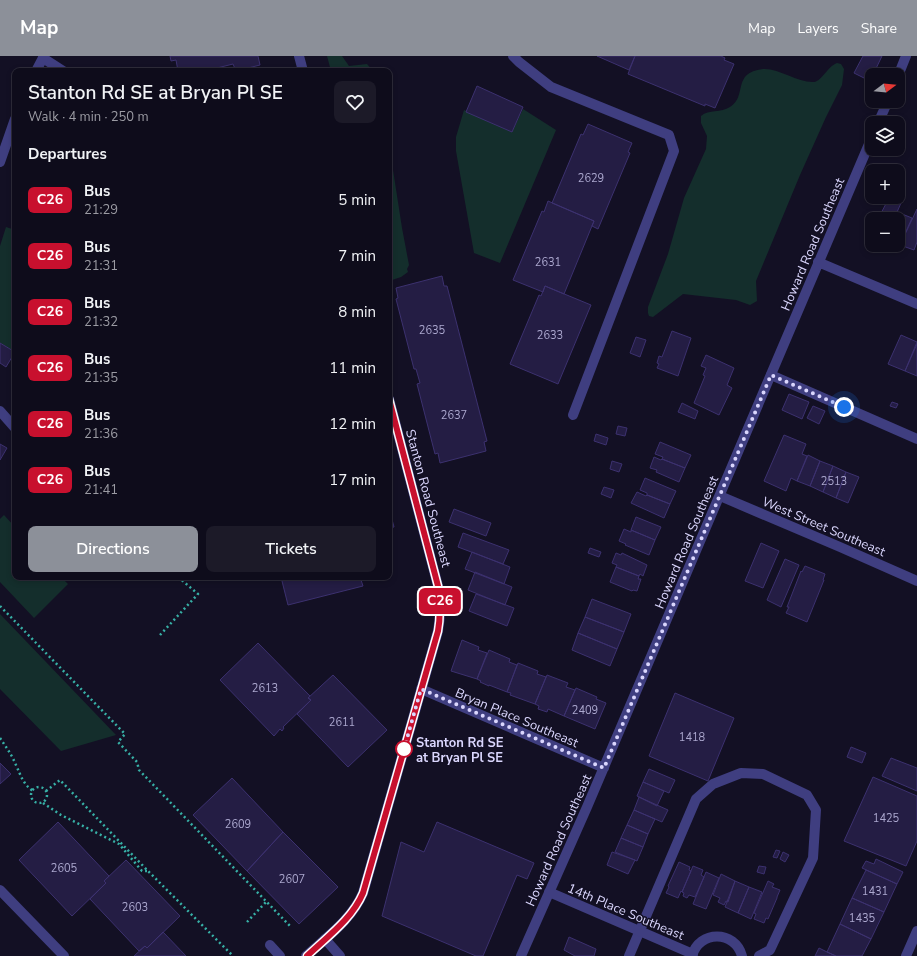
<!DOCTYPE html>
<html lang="en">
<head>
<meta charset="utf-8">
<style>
  :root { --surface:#0e0c1b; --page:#1c1a28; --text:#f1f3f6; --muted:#9b9ba3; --line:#2e2c3a; --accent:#8c9099 }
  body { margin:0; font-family:"Nunito Sans",sans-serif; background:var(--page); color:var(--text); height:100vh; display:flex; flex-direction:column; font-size:15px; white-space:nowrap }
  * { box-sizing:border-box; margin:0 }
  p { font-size:13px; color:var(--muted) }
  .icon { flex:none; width:22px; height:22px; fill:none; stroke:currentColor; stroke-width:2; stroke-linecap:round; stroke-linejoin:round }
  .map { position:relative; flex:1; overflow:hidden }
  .panel { position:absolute; left:12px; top:12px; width:380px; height:512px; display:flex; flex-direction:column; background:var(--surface); border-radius:8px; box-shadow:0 2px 6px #0003,0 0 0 1px var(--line) }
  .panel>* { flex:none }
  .badge { padding:0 8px; border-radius:6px; font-size:14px; line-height:26px }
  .needle { width:26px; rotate:74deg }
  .tools { position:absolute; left:865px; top:12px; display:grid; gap:8px }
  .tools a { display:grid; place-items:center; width:40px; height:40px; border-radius:8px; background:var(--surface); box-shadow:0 2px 6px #0003,0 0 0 1px var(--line); font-size:20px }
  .you { position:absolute; width:20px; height:20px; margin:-10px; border:3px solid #fff; border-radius:50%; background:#1a73e8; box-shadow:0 0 0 6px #1a73e833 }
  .map>.badge { position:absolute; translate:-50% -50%; box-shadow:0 0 0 2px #fff }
  h2 { padding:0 16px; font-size:15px; line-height:36px }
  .round { display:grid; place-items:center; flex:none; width:42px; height:42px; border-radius:8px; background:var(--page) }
  .headline { display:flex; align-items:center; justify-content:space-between; height:68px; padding:0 16px }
  h1 { font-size:19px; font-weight:600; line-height:30px }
  .button { display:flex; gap:8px; margin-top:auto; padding:8px 16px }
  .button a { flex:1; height:46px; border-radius:8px; background:var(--accent); color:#fff; font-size:16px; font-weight:600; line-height:46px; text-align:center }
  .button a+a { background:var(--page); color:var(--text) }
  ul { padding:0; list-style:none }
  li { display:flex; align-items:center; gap:12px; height:56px; padding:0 16px }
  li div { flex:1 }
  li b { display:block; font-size:15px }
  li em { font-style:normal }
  li .badge { min-width:44px; font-weight:700; text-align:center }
  header { display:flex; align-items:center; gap:24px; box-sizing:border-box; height:56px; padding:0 20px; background:var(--accent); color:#fff }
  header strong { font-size:19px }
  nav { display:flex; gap:22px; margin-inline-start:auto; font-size:14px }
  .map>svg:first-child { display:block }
</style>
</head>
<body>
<header>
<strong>Map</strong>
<nav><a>Map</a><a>Layers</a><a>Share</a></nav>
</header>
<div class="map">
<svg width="917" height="900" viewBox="0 0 917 900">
  <rect width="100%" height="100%" fill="#131024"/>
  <path fill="#142e2c" d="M327 0H342L349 10 367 8 373 15H331Z
    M837 7 841 8 844 13 842 29 826 61 800 119 756 225 757 245 750 249 736 244 683 238 653 261 649 260 648 257V251L668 198 684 142 706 93 707 80 701 67V60C709 53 721 57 730 51 748 40 731 17 763 13 779 12 798 27 814 26 822 25 828 10 837 7Z
    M523 53 556 74 500 207 474 197 456 95V81L464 54 512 76Z
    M389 88 402 172 409 209 407 213 408 216 401 221 389 225Z
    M6 171 15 174V296L0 287V190Z
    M4 459 15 471V521H61L68 528 34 562 0 526V463Z
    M0 558 116 679 61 695 0 633Z"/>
  <path fill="#241d44" stroke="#3c316f" d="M170 0H258L260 9 236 15 233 8 213 13 214 15H178L176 4 171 5Z
    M597 0H635L629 14Z
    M635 0H721L725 2 724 4 734 8 715 52 705 48V50L628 18Z
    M863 0H882L870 25 854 17Z
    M477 30 523 51 512 76 466 56Z
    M588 68 632 87 628 96 630 97 598 173 592 170 594 165 552 147 581 78 583 79Z
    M889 142 901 147 894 163H878Z
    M548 145 594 165 564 238 545 230 543 236 513 224 542 155 544 156Z
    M917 153V186L914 194 900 189Z
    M897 156 912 162 900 189 898 188V163H894Z
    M442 220 444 230H447L487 385 484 386 486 395 440 407 438 397 435 398 417 328 420 327 416 313H414L396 243 398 242 396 232Z
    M545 230 591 249 558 328 510 308 539 239 541 240Z
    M672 275 691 282 678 320 657 312 659 308 657 307 659 300 662 301Z
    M901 279 917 286 905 315 888 308Z
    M636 281 646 284 640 301 630 297Z
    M0 287 15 296 6 311 0 307Z
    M917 288V320L905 315Z
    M706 299 734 312 727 329 732 332 719 359 694 347 705 320 703 319 706 312 701 310Z
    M789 338 809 346 802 363 782 354Z
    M892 346 898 348 896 352 890 350Z
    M682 347 698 355 695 363 678 356Z
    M813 350 825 355 819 368 807 362Z
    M618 370 627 372 625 380 616 378Z
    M596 378 608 382 606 389 594 385Z
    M784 379 806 388 802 398 807 400 797 425 791 422 786 435 764 425Z
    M660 386 691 399 685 412 662 403 663 401 655 398Z
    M0 388 7 392 0 404Z
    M808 399 820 405 810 430 797 425Z
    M654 401 661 404 662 403 685 412 679 426 656 416 657 414 650 412Z
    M612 405 622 408 619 416 610 413Z
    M820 405 833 410 823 436 810 430Z
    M833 410 846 416 836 442 823 436Z
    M846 416 859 421 848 447 836 442Z
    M645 422 676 435 670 448 647 439V437L640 434Z
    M604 431 614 434 611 442 601 438Z
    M637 436 646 440 647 439 670 448 664 462 631 447Z
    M389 452 394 471 389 472Z
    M454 453 491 467 486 480 449 466Z
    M636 461 661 471 655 484 631 474Z
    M624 473 631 476V474L655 484 649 499 625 489 626 488 619 485Z
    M463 477 509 494 503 508 458 491Z
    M761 487 779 495 763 532 745 525Z
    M590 492 601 496 599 501 588 497Z
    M472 496 510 511 504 528 465 513Z
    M616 497 621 499 622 497 647 509 643 520 640 518 639 520 616 511 617 509 612 507Z
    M785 503 799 509 781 551 767 544Z
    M805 510 825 518 823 524H824L807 566 786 557 789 551H787L801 515 802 516Z
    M616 511 639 520 638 523H641L637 535 633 534 632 535 610 526Z
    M475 516 512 531 505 549 468 534Z
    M281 521H360L363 530 288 549Z
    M476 538 514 552 507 570 469 555Z
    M592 543 631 558 624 576 585 561Z
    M585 561 624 576 617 593 578 577Z
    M578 577 617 593 610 610 572 594Z
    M462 584 479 591 478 594 487 597 477 623 451 615Z
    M258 587 310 640 308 642 311 644 283 671 284 672 282 675 280 673 274 680 220 624Z
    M489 594 510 603 509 606 517 609 507 636 489 629V630L480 626 481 625 477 623Z
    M518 607 538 615 537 618 546 621 535 648 510 639 511 637 507 636Z
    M333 619 387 674 348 711 297 658 311 644 308 642Z
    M547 619 568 627 566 631 575 634 564 660 548 653 547 656 538 653 539 650 535 648Z
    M576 632 597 641 596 643 606 647 595 673 564 660Z
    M675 637 734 662 708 725 649 700Z
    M851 691 866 697 862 707 847 701Z
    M891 702 917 712V735L882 720Z
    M0 707 11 718 0 728Z
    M649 713 675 724 669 737 643 726Z
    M873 721 917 740V785L906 810 844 785Z
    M232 722 283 776 247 815 193 759Z
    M643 726 664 735 657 750 637 740Z
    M639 741 668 754 662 766 634 754Z
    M634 754 655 763 648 778 627 769Z
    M58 766 109 820 104 825 106 827 72 860 19 804Z
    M437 766 534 807 527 823 517 819 483 900H476L382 860 401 786 424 796Z
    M627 769 648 778 643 791 621 782Z
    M283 776 338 831 299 868 247 815Z
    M621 782 643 791 637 805 615 796Z
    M776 794 780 795 777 802 773 801Z
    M612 796 635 804 628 818 607 809Z
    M783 796 789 799 785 806 780 803Z
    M876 803 903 816 897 828 862 812 866 805 874 808Z
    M126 804 180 860 147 892 145 890 139 895 90 843 106 827 104 825Z
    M679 806 690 811 689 814 691 815 682 836 681 835 678 842 666 837 669 831 668 830Z
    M693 810 703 814 701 819 704 821 695 841 689 839 687 842 683 840 684 837 682 836Z
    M759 810 766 811 764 818 757 816Z
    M866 814 897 828 884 856 852 842Z
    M706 816 719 822 706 853 693 848Z
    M721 818 735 825 728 846 726 845 724 849 718 846 720 842 713 839Z
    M735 825 749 831 738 857 725 851Z
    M768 825 774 828 772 831 780 834 777 841V842L768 863 766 862 764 867 754 863 756 858 754 857Z
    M749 831 762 836 751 863 738 857Z
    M852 842 884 856 871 883 840 868Z
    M840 868 871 883 862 900H836L827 896Z
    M163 876 186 900H134L145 890 147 892Z
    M569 881 596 893 594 900H575L564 894Z
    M819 892 827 896 836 900H815Z"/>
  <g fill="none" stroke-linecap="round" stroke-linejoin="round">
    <path stroke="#37b0a6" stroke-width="2.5" stroke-dasharray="2 3" stroke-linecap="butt" d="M0 550 125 678 118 686 137 706 139 714 290 870
      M160 579 198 538 178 521
      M0 682C6 691 12 699 16 709 21 720 23 728 33 735
      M31 739a8 8 0 1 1 16 0a8 8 0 1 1-16 0Z
      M46 735 60 724 148 815 233 900
      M43 747 61 759 119 788 142 815H147
      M247 866 266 846"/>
    <path stroke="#3f3e80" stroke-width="10" d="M513 0 519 6 551 31 669 79 674 95 573 359
      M43 2 63 15
      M771 319 917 383
      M0 355 15 372
      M325 883 340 900
      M270 889 280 900
      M629 900 696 743 713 728 741 717 763 718 807 739 816 754 813 802 770 894 759 900
      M692 900C699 874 735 874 742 900"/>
    <path stroke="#3f3e80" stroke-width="10" d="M36 15 44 0
      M898 20 906 0
      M878 67 888 45
      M0 106 15 63
      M818 206 917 248
      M720 440 840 491 917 525
      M421 633 604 712
      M0 834 64 900
      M549 836 693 898
      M521 900 587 751 872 81
      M906 900 917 875"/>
    <path stroke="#3f3e80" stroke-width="10" d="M299 0 303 15
      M306 900C327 881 352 863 363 837L438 575C441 559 441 546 438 530L389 343"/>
  </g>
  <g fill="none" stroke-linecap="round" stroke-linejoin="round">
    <defs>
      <path id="line" d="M307 900C327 881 352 863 363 837L438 575C441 559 440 546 438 530L389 343"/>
    </defs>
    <use href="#line" stroke="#fff" stroke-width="9"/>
    <use href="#line" stroke="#c8102e" stroke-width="6"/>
    <path stroke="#dad6fd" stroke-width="4" stroke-dasharray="0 7.2" d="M404 693 421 633 604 712 771 319 844 351"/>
  </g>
  <circle fill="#fff" stroke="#c8102e" stroke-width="2" cx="404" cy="693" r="8"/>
  <g text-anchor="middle" stroke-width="3" stroke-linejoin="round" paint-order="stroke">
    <g font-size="11" fill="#aca8cf">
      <text x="591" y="126">2629</text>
      <text x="548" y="210">2631</text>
      <text x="432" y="278">2635</text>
      <text x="550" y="283">2633</text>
      <text x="454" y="363">2637</text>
      <text x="834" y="429">2513</text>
      <text x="265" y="636">2613</text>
      <text x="585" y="658">2409</text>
      <text x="342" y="670">2611</text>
      <text x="692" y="685">1418</text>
      <text x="886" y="766">1425</text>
      <text x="238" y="772">2609</text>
      <text x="64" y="816">2605</text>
      <text x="292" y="827">2607</text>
      <text x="875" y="839">1431</text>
      <text x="135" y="855">2603</text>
      <text x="862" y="866">1435</text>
    </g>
    <g font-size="13" fill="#dad6fd" stroke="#131024">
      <text transform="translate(812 188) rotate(-67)" y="5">Howard Road Southeast</text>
      <text transform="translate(429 442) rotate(75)" y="5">Stanton Road Southeast</text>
      <text transform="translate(824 470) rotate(23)" y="5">West Street Southeast</text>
      <text transform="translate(686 486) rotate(-67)" y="5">Howard Road Southeast</text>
      <text transform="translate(517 661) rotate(23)" y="5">Bryan Place Southeast</text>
      <text transform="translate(558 784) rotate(-66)" y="5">Howard Road Southeast</text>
      <text transform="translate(626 855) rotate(23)" y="5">14th Place Southeast</text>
    </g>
    <g font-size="13" font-weight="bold" fill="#dad6fd" stroke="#131024" text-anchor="start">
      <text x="416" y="691">Stanton Rd SE<tspan x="416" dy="15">at Bryan Pl SE</tspan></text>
    </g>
  </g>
</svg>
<div class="tools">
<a><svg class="needle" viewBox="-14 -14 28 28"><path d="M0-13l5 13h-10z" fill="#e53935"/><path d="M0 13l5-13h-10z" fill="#9b9ba3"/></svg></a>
<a><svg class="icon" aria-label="layers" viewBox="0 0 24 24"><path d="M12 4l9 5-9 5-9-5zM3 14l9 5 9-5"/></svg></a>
<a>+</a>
<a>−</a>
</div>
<div class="you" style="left:844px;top:351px"></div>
<b class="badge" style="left:440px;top:545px;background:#c8102e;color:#fff">C26</b>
<section class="panel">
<div class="headline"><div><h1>Stanton Rd SE at Bryan Pl SE</h1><p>Walk · 4 min · 250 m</p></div><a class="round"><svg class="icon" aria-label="heart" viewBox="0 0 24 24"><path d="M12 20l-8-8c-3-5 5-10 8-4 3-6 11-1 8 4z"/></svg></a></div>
<h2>Departures</h2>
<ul>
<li><span class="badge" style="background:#c8102e;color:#fff">C26</span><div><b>Bus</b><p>21:29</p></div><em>5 min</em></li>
<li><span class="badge" style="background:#c8102e;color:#fff">C26</span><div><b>Bus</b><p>21:31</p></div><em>7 min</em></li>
<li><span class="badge" style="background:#c8102e;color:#fff">C26</span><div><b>Bus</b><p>21:32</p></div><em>8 min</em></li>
<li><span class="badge" style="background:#c8102e;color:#fff">C26</span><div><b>Bus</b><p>21:35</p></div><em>11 min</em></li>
<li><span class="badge" style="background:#c8102e;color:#fff">C26</span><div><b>Bus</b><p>21:36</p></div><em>12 min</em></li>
<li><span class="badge" style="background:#c8102e;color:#fff">C26</span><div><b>Bus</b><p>21:41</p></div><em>17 min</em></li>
</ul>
<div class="button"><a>Directions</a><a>Tickets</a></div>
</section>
</div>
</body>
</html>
